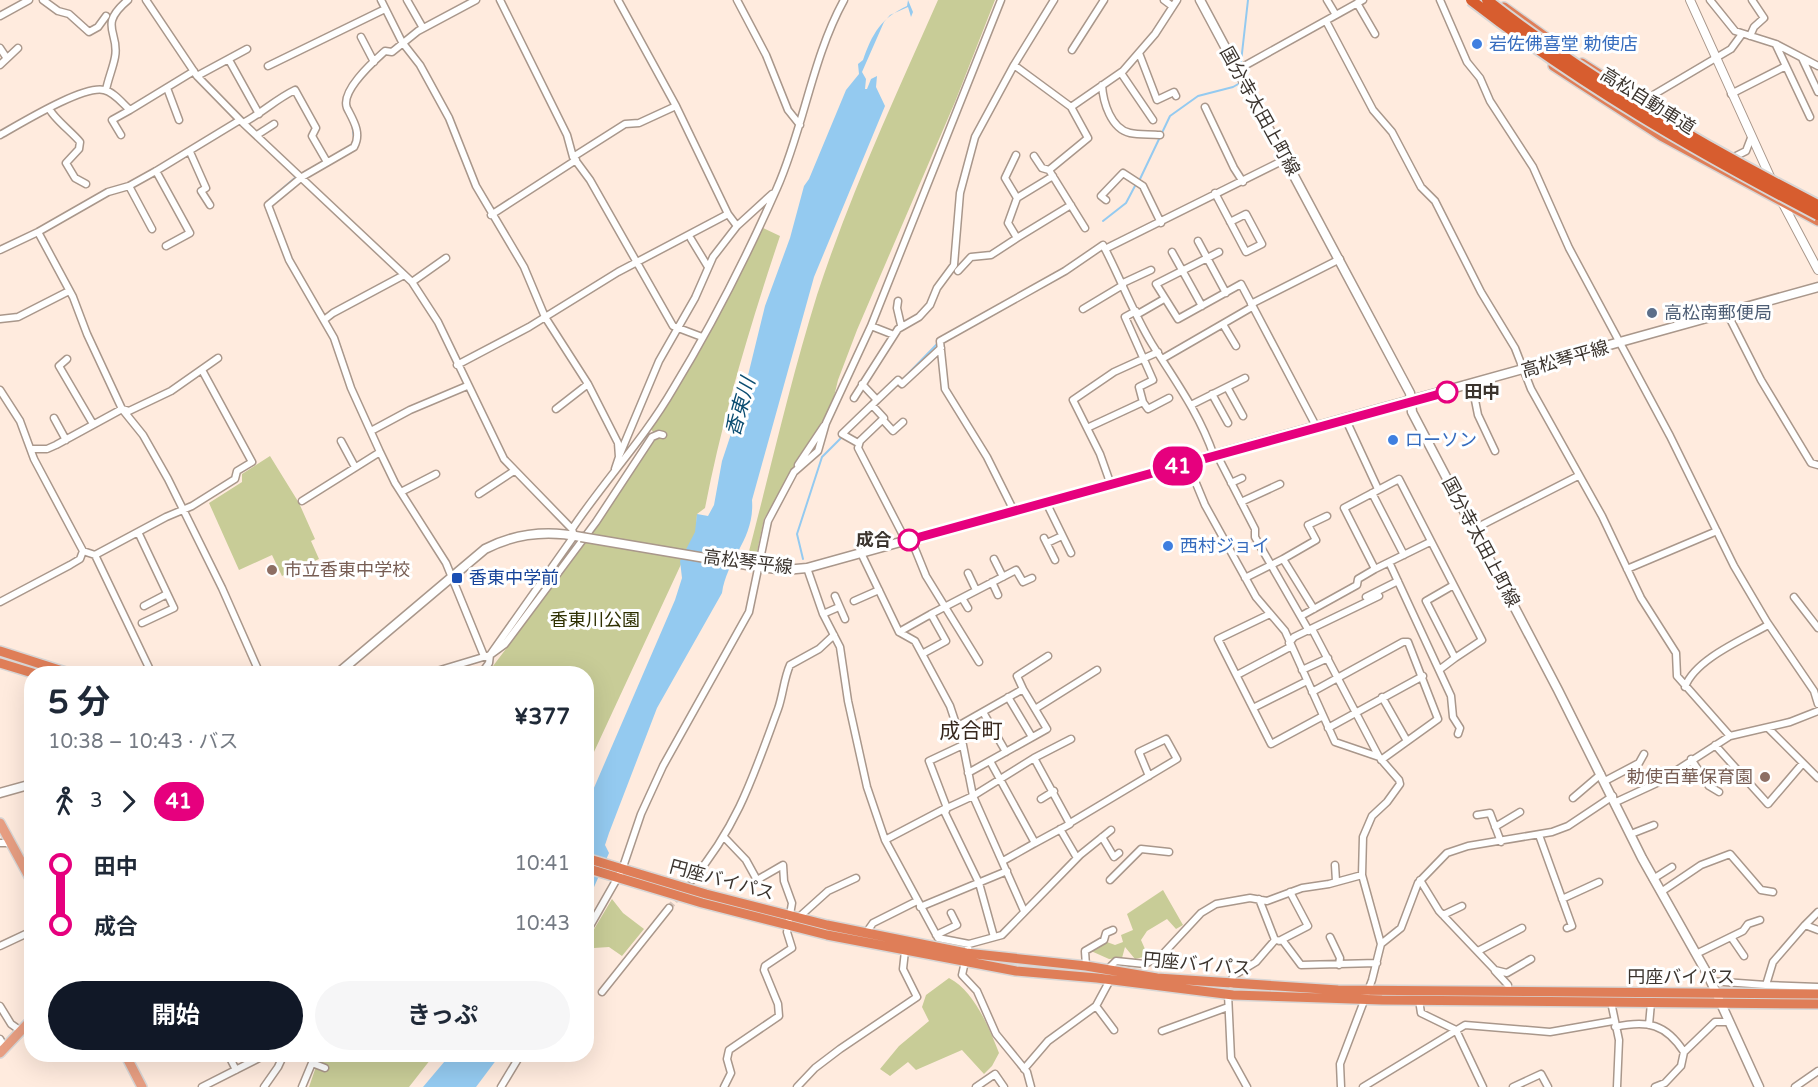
<!DOCTYPE html>
<html lang="ja">
<head>
<meta charset="utf-8">
<style>
  :root { --surface:#fff; --page:#f6f6f7; --text:#1f2937; --muted:#747a83; --accent:#111827 }
  body { margin:0; font-family:"Varela Round","Noto Sans JP",sans-serif; background:var(--page); color:var(--text); height:100vh; display:flex; flex-direction:column; font-size:22px; white-space:nowrap }
  * { box-sizing:border-box; margin:0 }
  p { font-size:20px; color:var(--muted) }
  .icon { flex:none; width:33px; height:33px; fill:none; stroke:currentColor; stroke-width:2; stroke-linecap:round; stroke-linejoin:round }
  .map { position:relative; flex:1; overflow:hidden }
  .drawer { position:absolute; left:24px; top:666px; width:570px; height:396px; display:flex; flex-direction:column; background:var(--surface); border-radius:24px; box-shadow:0 6px 24px #0002 }
  .drawer>* { flex:none }
  .badge { padding:0 12px; border-radius:20px; font-size:21px; line-height:39px }
  .map>.badge { position:absolute; translate:-50% -50%; box-shadow:0 0 0 3px #fff }
  .legs { display:flex; align-items:center; gap:9px; height:66px; padding:0 24px; font-size:20px }
  .legs p { margin-inline-start:auto }
  .head { display:flex; align-items:center; justify-content:space-between; height:102px; padding:0 24px }
  h1 { font-size:33px; font-weight:700; line-height:45px }
  .primary-button { display:flex; gap:12px; margin-top:auto; padding:12px 24px }
  .primary-button a { flex:1; height:69px; border-radius:36px; background:var(--accent); color:#fff; font-size:24px; font-weight:700; line-height:69px; text-align:center }
  .primary-button a+a { background:var(--page); color:var(--text) }
  ul { padding:0 24px; list-style:none }
  li { display:flex; align-items:center; gap:21px; height:60px; font-size:22px }
  li i { display:grid; place-items:center; width:9px; height:100%; margin:0 8px; background:currentColor }
  li i::after { content:''; width:15px; height:15px; margin:-8px; border:4px solid; border-radius:50%; background:var(--surface) }
  li p { margin-inline-start:auto }
  li:first-child i { background:linear-gradient(#0000 50%,currentColor 0) }
  li:last-child i { background:linear-gradient(currentColor 50%,#0000 0) }
  .map>svg:first-child { display:block }
</style>
</head>
<body>
<div class="map">
<svg width="1818" height="1087" viewBox="0 0 1818 1087">
  <rect width="100%" height="100%" fill="#ffebde"/>
  <path fill="#c8cc97" d="M938 0H995L955 102 857 330 838 380 832 405 764 519 755 561 747 559C770 471 790 382 817 295 850 194 895 97 938 0Z
    M761 227 780 236C750 326 723 415 705 508L697 514 696 532 587 767 586 674H487L584 545 655 435 651 429C695 366 729 297 761 227Z
    M270 456 299 503 315 539 311 541 319 559 282 576 272 555 239 570 209 503 242 482V474Z
    M1163 890 1183 925 1176 929 1167 919 1147 931 1141 940 1148 956 1135 959 1125 947 1122 958 1109 959 1091 951 1107 942 1115 945 1123 942 1121 935 1133 930 1127 914Z
    M612 899 623 913 644 929 622 956 609 947 594 948 587 941Z
    M949 978C974 991 989 1027 999 1053L992 1066 984 1074 962 1050 916 1070 908 1062 890 1076 880 1069 899 1046 929 1021 922 1007 926 995Z
    M320 1055H434L409 1087H309Z"/>
  <path fill="#94caf0" d="M908 0 913 12 911 17 908 7 890 15 884 22 862 72 866 79 865 89H867L871 79 877 76 876 87 885 106 814 277 752 500C755 539 727 558 722 593L657 708 609 833 605 845 609 853 587 903V804L675 600 682 578 680 561 695 532 697 514 708 516 714 505 722 461 741 404 765 306 790 238 804 186 809 179 846 90 859 74 858 64 863 60C872 34 881 18 907 6Z
    M450 1055V1054L500 1055 476 1087H423Z"/>
  <g fill="none" stroke-linecap="round" stroke-linejoin="round">
    <path stroke="#94caf0" stroke-width="2" d="M389 51 410 34
      M1241 62 1248 0
      M360 81 370 69
      M352 123 354 138
      M301 174 338 153
      M1140 179 1170 116 1198 96 1233 87 1240 83
      M269 200 296 177
      M1103 221 1126 203 1136 184
      M1041 288 1057 279
      M999 311 1015 302
      M326 319 338 340 353 385
      M901 381 939 342
      M875 406 890 392
      M803 559 797 534 822 457 842 437"/>
    <path stroke="#d8c6bb" stroke-width="6" stroke-dasharray="6 3" stroke-linecap="butt" d="M669 908 692 880"/>
    <defs>
      <path id="minor" d="M43 0 58 11 69 14 89 32 98 27 106 16
        M146 0 197 76 243 123 412 282 438 322 504 459 572 529
        M381 0 402 42 420 65 449 118 476 186 524 267 545 317 588 384 618 443 619 457 615 469
        M407 0 423 28
        M476 0 418 31 392 52 385 51C374 61 340 91 347 108 353 120 362 133 354 147L302 177 268 205 289 260 334 338 351 388 380 452 395 483 446 563 484 656
        M500 0 567 135 573 157 590 180 673 326 702 337
        M618 0 676 106 728 214 737 226
        M737 0 766 55 788 110 800 125
        M1164 0 1172 6
        M1327 0 1336 15
        M1440 0 1467 62 1480 78 1490 101 1533 167 1569 248 1670 436 1734 566 1767 622 1814 691 1818 704
        M1710 0 1735 31 1776 44 1818 66
        M1357 3 1375 34
        M0 16 29 0
        M1326 21 1373 110 1392 132 1421 187 1435 201 1481 292 1515 348 1531 389 1602 516 1641 598 1676 653 1677 676 1730 736
        M1750 36 1754 27 1764 18 1752 0
        M361 37 374 62
        M1776 45 1810 117
        M0 48 6 57
        M1072 50 1104 0
        M1139 53 1157 100 1174 92 1176 96
        M1802 58 1818 92
        M229 60 259 114
        M0 65 18 48
        M1014 65 1071 107 1088 138 1049 170 1085 228
        M268 66 385 9
        M1237 70 1363 0
        M1121 73 1153 120
        M197 76 247 49
        M1102 85C1103 102 1111 129 1130 133 1139 135 1150 134 1160 135
        M167 88 179 120
        M106 90C108 79 113 68 115 57 120 32 97 26 128 0
        M1731 94 1786 66
        M1643 101 1731 49 1742 34
        M1071 107 1123 71 1155 34 1177 0
        M1205 107 1234 168 1243 182
        M49 108C52 117 73 133 80 142L79 149 66 163 75 178 86 184
        M243 123C262 113 276 99 295 90L316 128 312 136 327 162
        M0 135C20 124 83 85 104 90 114 92 122 103 130 110L194 71
        M121 135 112 120 130 110
        M257 135 274 124
        M190 152 206 188 201 191 210 205
        M1016 155 1005 178 1017 198
        M1034 156 1042 168 1049 170
        M1736 156 1746 151 1751 138
        M573 157 625 124 639 123 676 106
        M156 171 190 233 166 246
        M1053 176 1017 198 1008 223 1017 238 1071 205
        M129 186 152 229
        M1215 193 1246 252 1262 244 1246 214 1230 222
        M1106 200 1101 196 1123 173 1143 186 1161 223
        M491 215 576 160
        M38 232 73 297 87 334 122 409 143 435 168 479 222 588 260 674
        M691 239 708 267
        M1198 241 1226 293
        M1105 249 1286 159
        M0 250 38 232 108 192 129 186 156 171 240 120
        M1172 252 1202 306
        M1219 252 1156 284 1178 319 1241 284 1317 428
        M958 271 971 257 991 255 1017 238
        M412 282 446 258
        M1123 283 1151 270
        M898 301 897 308 901 325
        M1251 304 1340 259
        M1083 309 1123 285
        M1727 313 1761 380 1811 463 1818 465
        M1138 314 1164 299
        M0 319 18 317 69 291
        M324 320 333 313 404 275
        M871 326 1001 0
        M1224 326 1236 346
        M67 359 59 366 93 424
        M1162 359 1252 307
        M457 365 529 327 618 272 728 214
        M862 384 877 400 872 405 884 418 860 441 858 448 906 541
        M1472 385 1478 415 1495 451
        M1227 387 1243 416
        M0 390 20 421 34 459 83 551 80 559 70 565 0 602
        M1212 394 1228 423
        M854 398 898 329 919 317 930 305 937 288 954 265 960 193 975 137 1014 65 1054 0
        M877 400 898 380 902 384 941 348
        M1143 402 1148 409 1169 398
        M1191 405 1245 378
        M556 409 588 384
        M54 418 66 440
        M883 420 893 431 903 422
        M1346 420 1378 489
        M1087 428 1143 402 1139 387 1153 380 1125 317 1136 311
        M371 431 410 410 467 386
        M341 441 355 467
        M858 443 842 434 872 405
        M31 449H47L56 445 122 409 129 411 171 391 218 358
        M620 454 659 361 695 298 713 257 737 226 772 194
        M1217 455 1255 529V537L1309 631
        M1188 464 1205 505 1256 597 1285 631 1335 742 1379 757 1399 780 1400 784 1387 802 1372 816 1363 837 1362 875 1381 944 1372 980 1340 1064 1341 1087
        M798 465 824 426
        M1231 483 1242 478
        M1111 485 1100 454 1073 400 1114 372 1158 352
        M401 492 436 474
        M1372 493 1404 555
        M479 494 514 471
        M302 501 380 452
        M1046 502 1071 553
        M1241 502 1280 484
        M1014 511 987 457 945 389 940 341 1065 271 1103 245C1120 277 1133 313 1152 344 1176 382 1199 413 1214 456
        M1474 529 1578 476
        M138 532 174 608 142 623
        M1044 538 1055 560
        M911 539 926 576 979 662
        M1430 542 1375 569 1344 508 1399 479 1482 640 1455 658 1426 601 1452 586
        M1047 543 1062 536
        M83 551 95 555 166 517 192 506 235 479 237 471 252 462 202 370
        M861 553 899 632 915 641 950 706 963 745 973 796 1024 911
        M95 555 152 674
        M994 559 1003 577
        M1283 559 1316 540 1308 525 1327 516
        M1389 562 1451 696 1453 717 1460 728 1458 734
        M807 568 823 614 840 647 848 701 867 787 885 840 938 938 969 944 1002 935 1080 855 1111 830
        M1627 569 1717 531
        M968 573 976 590
        M1245 578 1283 559 1314 609
        M992 582 998 595
        M835 596 845 619
        M1366 597 1398 581
        M1794 597 1818 628
        M962 598 968 608
        M854 601 879 590
        M144 606 167 594
        M823 614 839 607
        M931 614 1016 570 1023 582 1032 578
        M1270 614 1218 639 1271 744 1323 716
        M1301 616 1357 585 1358 579 1375 569
        M1312 629 1379 757
        M899 632 931 614 946 641 922 654
        M1289 643 1294 637 1379 596
        M1302 670 1328 658
        M1439 670 1455 658
        M427 674 490 655 574 536 572 529C604 481 644 439 673 389 712 325 747 256 777 188 804 127 812 58 844 0
        M481 674 489 663 490 655 505 644 596 522 652 437 659 434 663 435
        M1237 675 1290 647
        M1685 687C1695 659 1744 639 1768 625
        M1023 689 1017 676 1048 656
        M1312 692 1403 642H1408L1438 719 1381 760
        M1008 697 1032 737
        M1382 697 1407 741
        M1253 708 1307 681
        M1035 709 1097 670
        M983 712 1006 752
        M958 726 1023 689 1047 729 968 773
        M1328 728 1423 676
        M1768 728 1818 778
        M963 745 929 761 947 808 973 796 1034 758 1070 824 1035 843
        M1715 745 1768 804 1803 763
        M1034 758 1071 739
        M1691 759 1709 786 1719 792
        M990 761 1035 843 1003 861
        M1605 781 1639 763 1644 754
        M1573 798 1601 774
        M1041 799 1054 791
        M1616 802 1657 783 1730 736 1790 722 1818 711
        M947 808 945 813 979 883 994 937
        M1477 815 1490 813 1501 842
        M1070 823 1177 759 1166 739 1139 752 1149 776
        M1495 827 1520 812
        M1060 829 1077 858
        M1631 834 1654 825
        M1539 835 1572 926 1567 928
        M1102 837 1114 857 1119 853
        M885 840 946 808
        M0 843H11
        M1335 865 1336 881
        M1653 879 1672 867
        M692 880C738 826 754 774 778 709 783 695 784 678 790 665L819 649 834 635
        M1110 880 1141 849 1169 852
        M1420 880 1439 911 1495 970 1507 973 1531 959
        M1661 892 1701 865 1730 854 1761 890 1773 892
        M1259 899 1275 940 1283 941 1301 965 1377 963
        M1562 899 1599 882
        M920 907 1007 871
        M1443 915 1462 906
        M798 918 828 891 856 878
        M1805 925 1818 912
        M586 933 622 870 641 814 663 766 749 612 768 521 794 472 818 451 826 423 871 326 894 335
        M866 933 873 923 917 901
        M936 935 957 925 951 913
        M1330 937 1340 958 1339 965
        M1731 937 1744 956
        M1279 941 1308 926 1290 892
        M969 944 962 975 977 991 996 1034 1027 1072 1031 1087
        M1381 944 1401 928 1418 883 1447 853 1468 846 1552 832 1568 826 1613 796
        M0 946 32 931
        M1478 951 1522 928
        M1696 954 1743 931 1748 924 1760 920
        M1086 966 1085 951 1104 940 1106 933 1113 930
        M1107 970 1116 961 1145 964 1161 956 1201 913 1216 904 1250 898 1267 901 1302 888 1329 884 1362 875
        M1495 971 1508 985V992
        M1710 981 1766 985 1773 962 1805 925 1818 930
        M1231 985 1233 976 1256 962 1275 940
        M1766 985 1818 987
        M602 992 669 908
        M1228 994 1231 1058 1247 1087
        M1419 1000 1421 1013 1456 1030 1483 1087
        M1611 1002 1619 1040 1617 1087
        M0 1006 11 1024 21 1031
        M1096 1006 1114 1030
        M1649 1025 1651 1003
        M1615 1027C1648 1020 1666 1024 1684 1052
        M1162 1031 1228 1007
        M0 1039 5 1048
        M228 1054 236 1070
        M1024 1069 1048 1041 1096 1006 1110 980
        M202 1087 267 1054
        M264 1087 278 1067 284 1054
        M302 1087 312 1063 325 1068
        M501 1087 521 1054
        M724 1087 731 1073 727 1059 729 1050 779 1016 778 1004 764 970 765 966 792 948 787 932 792 903 784 881 783 865 757 880 746 860 725 838
        M797 1087 815 1068 840 1049 917 997 903 969 905 951
        M976 1087 995 1074 1004 1087
        M1363 1087 1465 1025 1550 1032 1613 1021
        M1513 1087 1541 1074 1548 1087
        M1655 1087 1665 1083 1681 1066 1684 1052 1715 1022H1729
        M1795 1087 1818 1071"/>
      <path id="tertiary" d="M1690 0 1772 181
        M1781 200 1818 270"/>
      <path id="secondary" d="M1200 0 1410 393 1412 412 1558 690 1642 858 1708 975 1759 1087
        M753 566 785 570 807 568 1818 287
        M337 674 485 549C516 533 547 530 581 537
        M0 793 32 784"/>
      <path id="primary" d="M0 823 32 882
        M0 1053 32 1019
        M125 1054 142 1087"/>
      <path id="trunk" d="M1504 7 1554 43
        M1582 63 1664 115
        M1553 66 1661 136 1818 221
        M0 651 72 674
        M0 663 36 674
        M586 858 706 894 827 925 966 953 1086 966 1157 978 1338 990 1818 994
        M586 868 702 903 827 935 1016 971 1097 978 1233 995 1382 1000 1818 1004"/>
    </defs>
    <use href="#minor" stroke="#a9978b" stroke-width="9"/>
    <use href="#tertiary" stroke="#a9978b" stroke-width="10"/>
    <use href="#secondary" stroke="#a9978b" stroke-width="11"/>
    <use href="#primary" stroke="#d8d6d5" stroke-width="12"/>
    <use href="#trunk" stroke="#d8d6d5" stroke-width="12"/>
    <use href="#minor" stroke="#fff" stroke-width="6"/>
    <use href="#tertiary" stroke="#fff" stroke-width="8"/>
    <use href="#secondary" stroke="#fff" stroke-width="8"/>
    <use href="#primary" stroke="#e79e82" stroke-width="9"/>
    <use href="#trunk" stroke="#df7e58" stroke-width="9"/>
    <defs>
      <path id="secondary-bridge" d="M581 537 753 566"/>
      <path id="motorway-bridge" d="M1471 0C1579 84 1697 152 1818 215
        M1487 0C1589 80 1702 146 1818 205"/>
    </defs>
    <use href="#secondary-bridge" stroke="#a9978b" stroke-width="11" stroke-linecap="butt"/>
    <use href="#motorway-bridge" stroke="#d8d6d5" stroke-width="14" stroke-linecap="butt"/>
    <use href="#secondary-bridge" stroke="#fff" stroke-width="8"/>
    <use href="#motorway-bridge" stroke="#d75d2f" stroke-width="10"/>
  </g>
  <g fill="none" stroke-linecap="round" stroke-linejoin="round">
    <defs>
      <path id="line-1" d="M909 540 1447 392"/>
    </defs>
    <use href="#line-1" stroke="#fff" stroke-width="14"/>
    <use href="#line-1" stroke="#e6007e" stroke-width="9"/>
  </g>
  <g fill="#3f7fe0" stroke="#fff" stroke-width="2">
    <circle cx="1477" cy="44" r="6"/>
    <circle cx="1393" cy="440" r="6"/>
    <circle cx="1168" cy="546" r="6"/>
  </g>
  <circle fill="#5c6f8a" stroke="#fff" stroke-width="2" cx="1652" cy="313" r="6"/>
  <g fill="#fff" stroke="#e6007e" stroke-width="3">
    <circle cx="1447" cy="392" r="10"/>
    <circle cx="909" cy="540" r="10"/>
  </g>
  <g fill="#8d6e63" stroke="#fff" stroke-width="2">
    <circle cx="272" cy="570" r="6"/>
    <circle cx="1765" cy="777" r="6"/>
  </g>
  <rect fill="#1a4fb4" stroke="#fff" stroke-width="2" x="451" y="572" width="12" height="12" rx="3"/>
  <g text-anchor="middle" stroke-width="6" stroke-linejoin="round" paint-order="stroke">
    <g font-size="18" fill="#366cbe" stroke="#fff" text-anchor="start">
      <text x="1489" y="50">岩佐佛喜堂 勅使店</text>
      <text x="1405" y="446">ローソン</text>
      <text x="1180" y="552">西村ジョイ</text>
    </g>
    <g font-size="18" fill="#3b342e" stroke="#fff">
      <text transform="translate(1648 101) rotate(32)" y="6">高松自動車道</text>
      <text transform="translate(1260 111) rotate(61)" y="6">国分寺太田上町線</text>
      <text transform="translate(1565 359) rotate(-16)" y="6">高松琴平線</text>
      <text transform="translate(1481 542) rotate(62)" y="6">国分寺太田上町線</text>
      <text transform="translate(748 562) rotate(7)" y="6">高松琴平線</text>
      <text transform="translate(722 880) rotate(15)" y="6">円座バイパス</text>
      <text transform="translate(1197 964) rotate(5)" y="6">円座バイパス</text>
      <text x="1681" y="983">円座バイパス</text>
    </g>
    <g font-size="18" fill="#4e5e75" stroke="#fff" text-anchor="start">
      <text x="1664" y="319">高松南郵便局</text>
    </g>
    <g font-size="18" font-weight="bold" fill="#3b342e" stroke="#fff" text-anchor="start">
      <text x="1464" y="398">田中</text>
      <text x="892" y="546" text-anchor="end">成合</text>
    </g>
    <g font-size="18" fill="#785e54" stroke="#fff" text-anchor="start">
      <text x="284" y="576">市立香東中学校</text>
      <text x="1753" y="783" text-anchor="end">勅使百華保育園</text>
    </g>
    <g font-size="18" fill="#164399" stroke="#fff" text-anchor="start">
      <text x="469" y="584">香東中学前</text>
    </g>
    <g font-size="18" fill="#2e2f00" stroke="#fff">
      <text x="595" y="626">香東川公園</text>
    </g>
    <g font-size="20" font-style="italic" fill="#0b4d71" stroke="#fff">
      <text transform="translate(740 407) rotate(-74)" y="7">香東川</text>
    </g>
    <g font-size="21" fill="#37281e" stroke="#fff">
      <text x="971" y="738">成合町</text>
    </g>
  </g>
</svg>
<b class="badge" style="left:1178px;top:466px;background:#e6007e;color:#fff">41</b>
<section class="drawer">
<div class="head"><div><h1>5 分</h1><p>10:38 – 10:43 · バス</p></div><b>¥377</b></div>
<div class="legs"><svg class="icon" aria-label="walk" viewBox="0 0 24 24"><circle cx="13" cy="4" r="2"/><path d="M13 8l-2 6 4 7M11 14l-3 7M7 12l3-4h3l4 4"/></svg>3<svg class="icon" aria-label="forward" viewBox="0 0 24 24"><path d="M9 5l7 7-7 7"/></svg><b class="badge" style="background:#e6007e;color:#fff">41</b></div>
<ul>
<li><i style="color:#e6007e"></i><b>田中</b><p>10:41</p></li>
<li><i style="color:#e6007e"></i><b>成合</b><p>10:43</p></li>
</ul>
<div class="primary-button"><a>開始</a><a>きっぷ</a></div>
</section>
</div>
</body>
</html>
